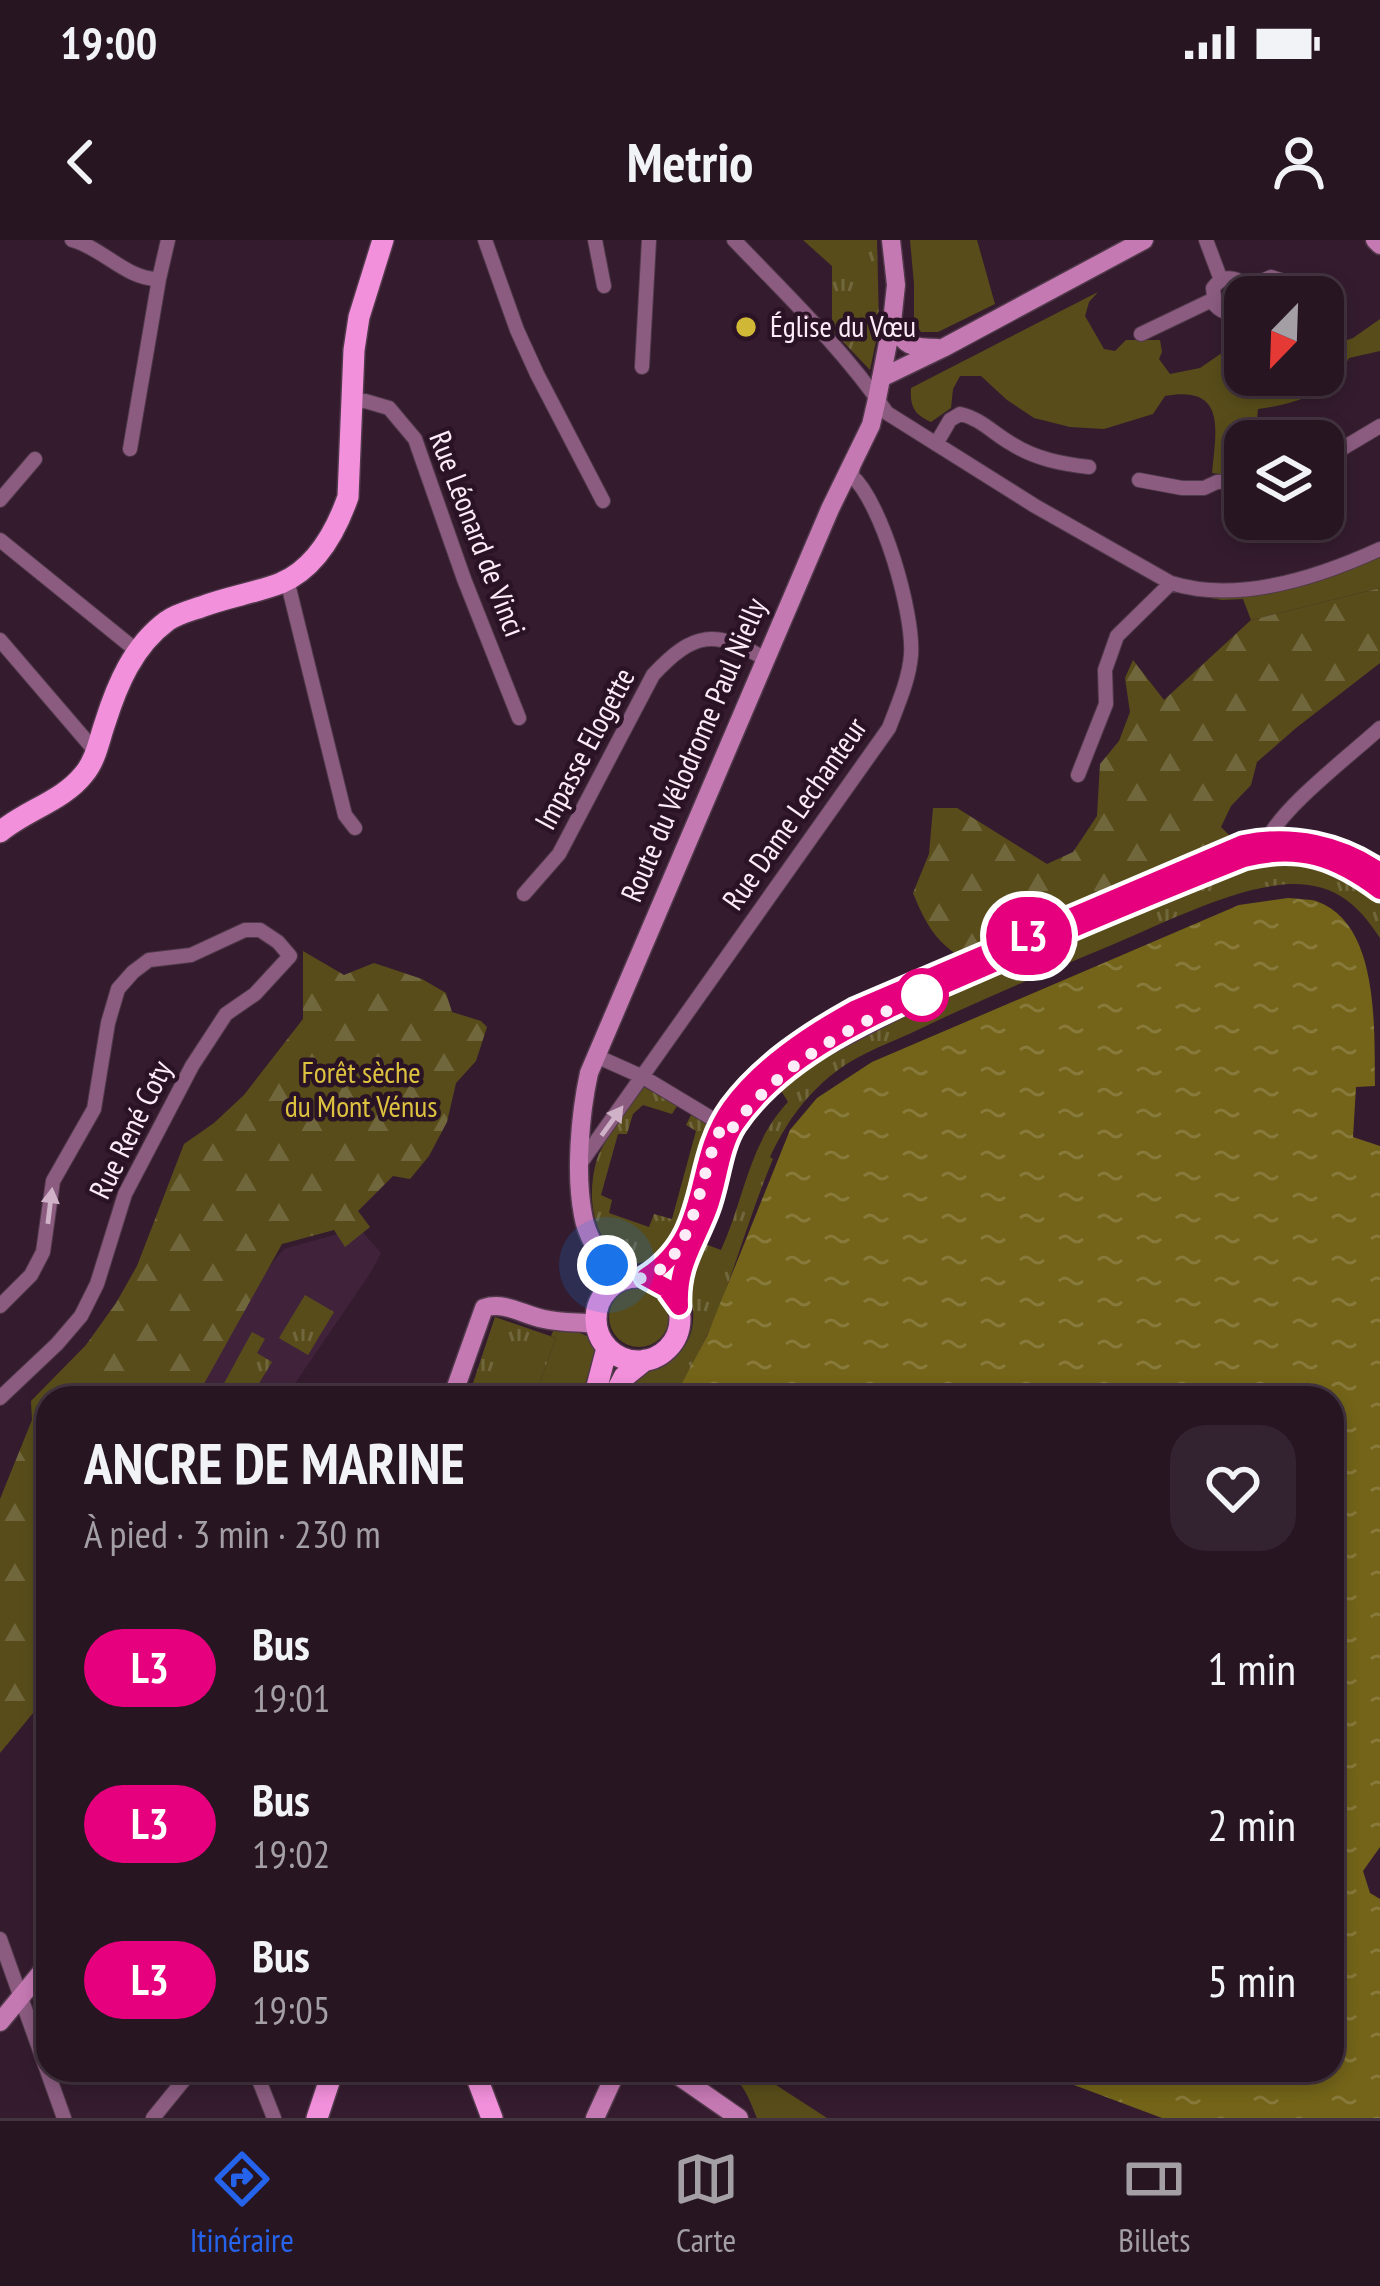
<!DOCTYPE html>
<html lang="fr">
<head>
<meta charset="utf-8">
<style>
  :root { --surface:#271522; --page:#33222f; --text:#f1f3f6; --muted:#a49fa5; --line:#433440; --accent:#2563eb }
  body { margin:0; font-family:"PT Sans Narrow",sans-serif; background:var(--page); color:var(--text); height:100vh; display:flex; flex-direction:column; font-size:45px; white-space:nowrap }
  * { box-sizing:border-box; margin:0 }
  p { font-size:39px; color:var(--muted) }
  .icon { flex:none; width:66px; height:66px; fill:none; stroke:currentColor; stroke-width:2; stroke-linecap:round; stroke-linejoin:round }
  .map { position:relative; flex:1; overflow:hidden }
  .sheet { position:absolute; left:36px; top:1146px; width:1308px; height:696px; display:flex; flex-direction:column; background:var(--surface); border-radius:36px; box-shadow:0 6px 18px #0003,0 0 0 3px var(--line) }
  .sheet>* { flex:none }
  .badge { padding:0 24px; border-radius:39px; font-size:42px; line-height:78px }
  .needle { width:78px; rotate:203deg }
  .fabs { position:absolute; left:1224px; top:36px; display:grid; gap:24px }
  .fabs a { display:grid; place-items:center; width:120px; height:120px; border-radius:24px; background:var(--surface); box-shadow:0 6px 18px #0003,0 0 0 3px var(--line); font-size:60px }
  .you { position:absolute; width:60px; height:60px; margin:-30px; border:9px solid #fff; border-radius:50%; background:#1a73e8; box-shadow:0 0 0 18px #1a73e833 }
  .map>.badge { position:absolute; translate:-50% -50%; box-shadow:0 0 0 6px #fff }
  .round { display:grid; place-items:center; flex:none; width:126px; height:126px; border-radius:36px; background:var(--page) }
  .summary { display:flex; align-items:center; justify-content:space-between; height:204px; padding:0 48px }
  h1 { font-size:57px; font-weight:600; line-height:90px }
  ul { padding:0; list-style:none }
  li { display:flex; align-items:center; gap:36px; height:156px; padding:0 48px }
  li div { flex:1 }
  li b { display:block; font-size:45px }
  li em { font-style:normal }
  li .badge { min-width:132px; font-weight:700; text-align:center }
  .status { display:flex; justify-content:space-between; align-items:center; height:84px; padding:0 60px; background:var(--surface); direction:ltr }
  .status svg { height:33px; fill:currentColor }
  header { display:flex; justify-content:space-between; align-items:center; height:156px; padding:0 48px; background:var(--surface); font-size:54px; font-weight:600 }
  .tab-bar { display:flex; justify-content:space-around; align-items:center; height:168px; border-top:3px solid var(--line); background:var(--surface); font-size:33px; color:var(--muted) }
  .tab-bar a { display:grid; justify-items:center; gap:6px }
  .tab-bar .current { color:var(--accent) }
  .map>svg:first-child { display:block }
</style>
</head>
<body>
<div class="status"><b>19:00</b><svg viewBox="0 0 49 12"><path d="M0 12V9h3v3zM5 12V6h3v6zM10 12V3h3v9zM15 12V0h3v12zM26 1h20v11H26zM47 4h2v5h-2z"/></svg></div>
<header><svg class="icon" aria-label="back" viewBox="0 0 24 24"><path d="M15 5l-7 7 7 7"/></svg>Metrio<svg class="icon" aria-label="person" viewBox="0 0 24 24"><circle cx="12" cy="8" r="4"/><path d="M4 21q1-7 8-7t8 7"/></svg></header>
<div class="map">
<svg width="1380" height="1878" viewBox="0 0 1380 1878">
  <defs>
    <pattern id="forest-firs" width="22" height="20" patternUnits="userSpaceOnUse" patternTransform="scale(3)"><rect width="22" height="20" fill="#584d1a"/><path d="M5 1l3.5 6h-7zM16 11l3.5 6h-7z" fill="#71673c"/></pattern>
    <pattern id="park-tufts" width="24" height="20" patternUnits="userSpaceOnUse" patternTransform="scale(3)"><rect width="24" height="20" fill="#584d1a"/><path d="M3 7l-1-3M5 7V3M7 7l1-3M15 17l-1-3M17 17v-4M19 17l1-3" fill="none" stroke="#71673c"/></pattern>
    <pattern id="water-ripples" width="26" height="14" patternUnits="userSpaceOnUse" patternTransform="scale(3)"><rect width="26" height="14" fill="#736419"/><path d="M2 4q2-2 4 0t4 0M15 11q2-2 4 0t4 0" fill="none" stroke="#887a3b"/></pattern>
  </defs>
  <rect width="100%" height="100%" fill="#341c2e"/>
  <path fill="#40233a" d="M359 988 381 1013 371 1032 285 1158H181L243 1058 284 1009Z"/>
  <path fill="#584d1a" d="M910 0H977L995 64 938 92H921L914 81V44Z
    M1098 52 1089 62 1085 76 1104 109 1115 111 1126 100H1160L1162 112 1159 119 1170 134 1200 128 1245 97V135H1323V118L1335 104 1353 98 1380 79V111L1349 118C1331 154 1295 164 1258 169L1255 201H1245V234L1234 236 1212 233C1216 190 1227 145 1165 156L1153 174 1104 189 1070 187 1034 178 1007 160 981 136H960L953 149 951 168 931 182C914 174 910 167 911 148Z
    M1380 315V348L1251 380 1243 359 1222 360 1192 355 1271 352 1312 342Z
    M609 1077a30 30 0 1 1 60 0a30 30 0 1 1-60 0Z
    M554 1089 573 1090 594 1099 598 1111 587 1158H534L556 1098 551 1096Z
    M693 1830H763L773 1843 827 1878H757C750 1862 744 1840 726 1834 715 1831 704 1833 693 1830Z"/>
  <path fill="url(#forest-firs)" d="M1380 348V423L1296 488 1257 522 1251 545 1231 566 1221 587 1231 597 1223 606 959 716C934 700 924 680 913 653L929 614 933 568H957L1047 624 1073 612 1097 576 1100 524 1119 501 1130 472 1125 438 1133 420 1164 460 1251 380Z
    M303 711 344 735 374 723 422 739 446 753 452 772 481 781 487 787 476 821 456 843 447 882 429 916 410 939 393 936 358 971 370 987 345 1007 334 990 282 1004 196 1158H48V1455L0 1513V1259L32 1180 31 1161 86 1105 116 1063 137 1026 184 904 214 883 244 855 303 779Z"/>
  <path fill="url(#park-tufts)" d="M803 0H877L879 86 870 130 832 90V26Z
    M1290 620C1329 626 1350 634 1380 660V698C1358 664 1334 643 1291 644 1233 646 1156 687 1102 709 1037 736 973 763 909 794 882 806 852 817 829 837 802 860 785 885 770 917L773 919C753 966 739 1015 721 1063 708 1096 691 1127 674 1158H623L643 1131C674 1124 696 1105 693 1070 692 1056 687 1044 690 1031 692 1022 698 1012 702 1003L721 1010C744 960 749 903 788 862L780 849C815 812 864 794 909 771L919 773 942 763 946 753C1022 720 1097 684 1175 654 1213 639 1249 622 1290 620Z
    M644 847 677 866 672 874 643 865 633 874 627 894H618L601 955 612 960 609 973 649 987 654 974 672 979 696 891 686 885 691 875 709 886C701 916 683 1003 655 1019 653 1020 639 1023 636 1024 593 1010 585 959 597 919 605 897 630 867 644 847Z
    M305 1055 334 1072 308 1115 279 1098Z
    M495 1077 556 1098 534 1158H468Z
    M252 1092 265 1099 257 1113 272 1122 250 1158H237L222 1147Z"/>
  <path fill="url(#water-ripples)" d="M1288 658C1296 659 1308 659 1316 661 1380 683 1374 789 1375 846L1356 847 1353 897 1380 906V1607L1363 1631 1370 1653 1380 1659V1878H1162L1034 1830H1332V1158H674L707 1096 790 890 817 858 872 822 1239 665Z"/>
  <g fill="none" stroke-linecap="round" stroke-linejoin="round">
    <defs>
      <path id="street" d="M72 0C103 8 127 40 159 39L130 209
        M485 0 517 90 537 134 603 261
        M595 0 604 46
        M734 0C786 54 844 110 887 173L1035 266 1171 343C1238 364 1319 337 1380 309
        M1206 0 1221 40
        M159 39 168 0
        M1246 48 1271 37 1293 44 1309 57
        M1245 64C1236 75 1224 75 1215 65L1213 48C1221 37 1231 35 1243 43L1247 57
        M1323 69 1331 76
        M1141 94 1212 60
        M642 127 649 0
        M353 162 365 161 389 168 415 199 464 339 519 478
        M936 204 950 180 960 174C980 178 994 194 1012 204 1036 219 1062 224 1089 227
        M1323 220 1380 186
        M1139 240 1182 248H1204L1217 242 1245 241
        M0 260 35 219
        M0 300 137 411
        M287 340 345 575 355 588
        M0 400 96 512
        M1078 535 1106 464 1105 430 1117 396 1171 343
        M1266 603C1278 570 1352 514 1380 488
        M524 654 559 614 653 435C694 391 715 389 767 420
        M596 816 643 837 731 890
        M580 924 889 488C898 464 909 440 911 415 914 373 882 263 852 236L853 222
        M0 1066 31 1035 43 1012 53 941 94 869 108 783 118 749 133 732 149 720 191 715 245 690H260L278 702 290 716 255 754 226 774 192 826 125 954 97 1044 81 1076 57 1104 0 1158
        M0 1699 64 1878
        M255 1830 274 1878
        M153 1878 192 1830"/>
      <path id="secondary" d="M1375 0 1380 5
        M892 82C904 107 912 108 938 108
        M881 138 943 108 1144 0
        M618 1042C605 1022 587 1000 583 975 575 934 580 874 589 833L830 269 871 185 877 159 892 82 896 45 891 0
        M452 1158 484 1068C505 1061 523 1075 544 1079 561 1083 579 1082 596 1084
        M0 1782 48 1724
        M670 1830 739 1878
        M595 1878 617 1830"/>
      <path id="primary" d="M0 592C26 570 63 561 84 534 96 520 99 500 105 483 117 445 133 406 167 381 177 374 189 371 201 367 227 357 255 353 281 343 316 328 336 291 348 257L354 110 359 77 383 0
        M813 811 929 751
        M596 1079a42 42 0 1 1 84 0a42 42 0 1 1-84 0Z
        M646 1038C715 991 690 925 731 868 762 826 809 795 854 770L1243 604C1291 594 1340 604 1380 632
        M679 1066 678 1041 695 999
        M594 1158 607 1108
        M613 1158 624 1137 645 1120
        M474 1830 492 1878
        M317 1878 333 1830"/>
    </defs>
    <use href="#street" stroke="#50394a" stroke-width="16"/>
    <use href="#secondary" stroke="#50394a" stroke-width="21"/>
    <use href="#primary" stroke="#50394a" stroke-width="24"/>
    <use href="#street" stroke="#8b5c80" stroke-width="14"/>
    <use href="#secondary" stroke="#c579b3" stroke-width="18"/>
    <use href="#primary" stroke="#f290db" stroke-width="21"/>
  </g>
  <defs><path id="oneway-solid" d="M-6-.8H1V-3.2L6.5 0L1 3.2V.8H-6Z" transform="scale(3)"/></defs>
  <g fill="#cfb2c8">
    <use href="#oneway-solid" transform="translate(612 881) rotate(-54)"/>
    <use href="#oneway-solid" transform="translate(50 966) rotate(-83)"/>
  </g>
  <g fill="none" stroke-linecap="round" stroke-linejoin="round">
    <defs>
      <path id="line" d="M1380 632C1340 604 1291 594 1243 604L854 770C809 795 762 826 731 868 691 924 713 994 646 1037L666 1048 679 1066C677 1026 693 1007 707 971 718 944 719 908 735 884 790 803 903 763 989 725 1074 687 1159 652 1244 618 1299 604 1336 617 1380 650"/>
    </defs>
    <use href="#line" stroke="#fff" stroke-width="27"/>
    <use href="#line" stroke="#e6007e" stroke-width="18"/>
    <path stroke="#fdecf8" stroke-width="12" stroke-dasharray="0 21.6" d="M607 1025 618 1042C627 1039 637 1040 646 1037 684 1025 697 963 706 931 710 915 716 900 722 885L731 890C779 824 849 787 922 755"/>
  </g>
  <circle fill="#d1b736" stroke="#2a1325" stroke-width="4.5" cx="746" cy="87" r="12"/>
  <circle fill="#fff" stroke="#e6007e" stroke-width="6" cx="922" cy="755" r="24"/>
  <g text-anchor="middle" stroke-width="9" stroke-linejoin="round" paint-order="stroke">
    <g font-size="30" fill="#fdecf8" stroke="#2a1325" text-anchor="start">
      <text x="770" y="97">Église du Vœu</text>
    </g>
    <g font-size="30" fill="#fdecf8" stroke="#2a1325">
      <text transform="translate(477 294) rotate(69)" y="10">Rue Léonard de Vinci</text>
      <text transform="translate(585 509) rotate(-62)" y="10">Impasse Elogette</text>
      <text transform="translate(694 510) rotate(-67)" y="10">Route du Vélodrome Paul Nielly</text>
      <text transform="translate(795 574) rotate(-55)" y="10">Rue Dame Lechanteur</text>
      <text transform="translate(131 890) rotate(-64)" y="10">Rue René Coty</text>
    </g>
    <g font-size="30" fill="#ddc240" stroke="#2a1325">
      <text x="361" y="843">Forêt sèche<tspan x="361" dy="34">du Mont Vénus</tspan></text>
    </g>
  </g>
</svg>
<div class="fabs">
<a><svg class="needle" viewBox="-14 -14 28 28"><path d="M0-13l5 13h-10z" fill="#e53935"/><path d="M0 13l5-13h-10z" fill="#a49fa5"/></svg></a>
<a><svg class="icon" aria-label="layers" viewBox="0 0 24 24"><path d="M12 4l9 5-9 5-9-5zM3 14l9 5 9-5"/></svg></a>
</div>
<div class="you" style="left:607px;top:1025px"></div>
<b class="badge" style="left:1029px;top:696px;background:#e6007e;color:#fff">L3</b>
<section class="sheet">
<div class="summary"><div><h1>ANCRE DE MARINE</h1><p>À pied · 3 min · 230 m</p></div><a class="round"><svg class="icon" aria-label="heart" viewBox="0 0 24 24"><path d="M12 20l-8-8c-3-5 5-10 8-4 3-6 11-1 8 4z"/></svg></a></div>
<ul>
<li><span class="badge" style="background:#e6007e;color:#fff">L3</span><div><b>Bus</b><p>19:01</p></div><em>1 min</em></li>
<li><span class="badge" style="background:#e6007e;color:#fff">L3</span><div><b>Bus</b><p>19:02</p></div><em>2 min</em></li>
<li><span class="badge" style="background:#e6007e;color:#fff">L3</span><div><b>Bus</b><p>19:05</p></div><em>5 min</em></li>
</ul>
</section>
</div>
<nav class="tab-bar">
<a class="current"><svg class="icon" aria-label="directions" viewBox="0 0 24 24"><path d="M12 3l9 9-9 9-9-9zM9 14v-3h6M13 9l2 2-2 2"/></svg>Itinéraire</a>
<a><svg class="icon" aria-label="map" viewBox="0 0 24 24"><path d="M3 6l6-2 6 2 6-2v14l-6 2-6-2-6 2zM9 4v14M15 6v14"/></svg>Carte</a>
<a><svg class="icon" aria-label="tickets" viewBox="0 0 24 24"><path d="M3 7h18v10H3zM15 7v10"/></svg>Billets</a>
</nav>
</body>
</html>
